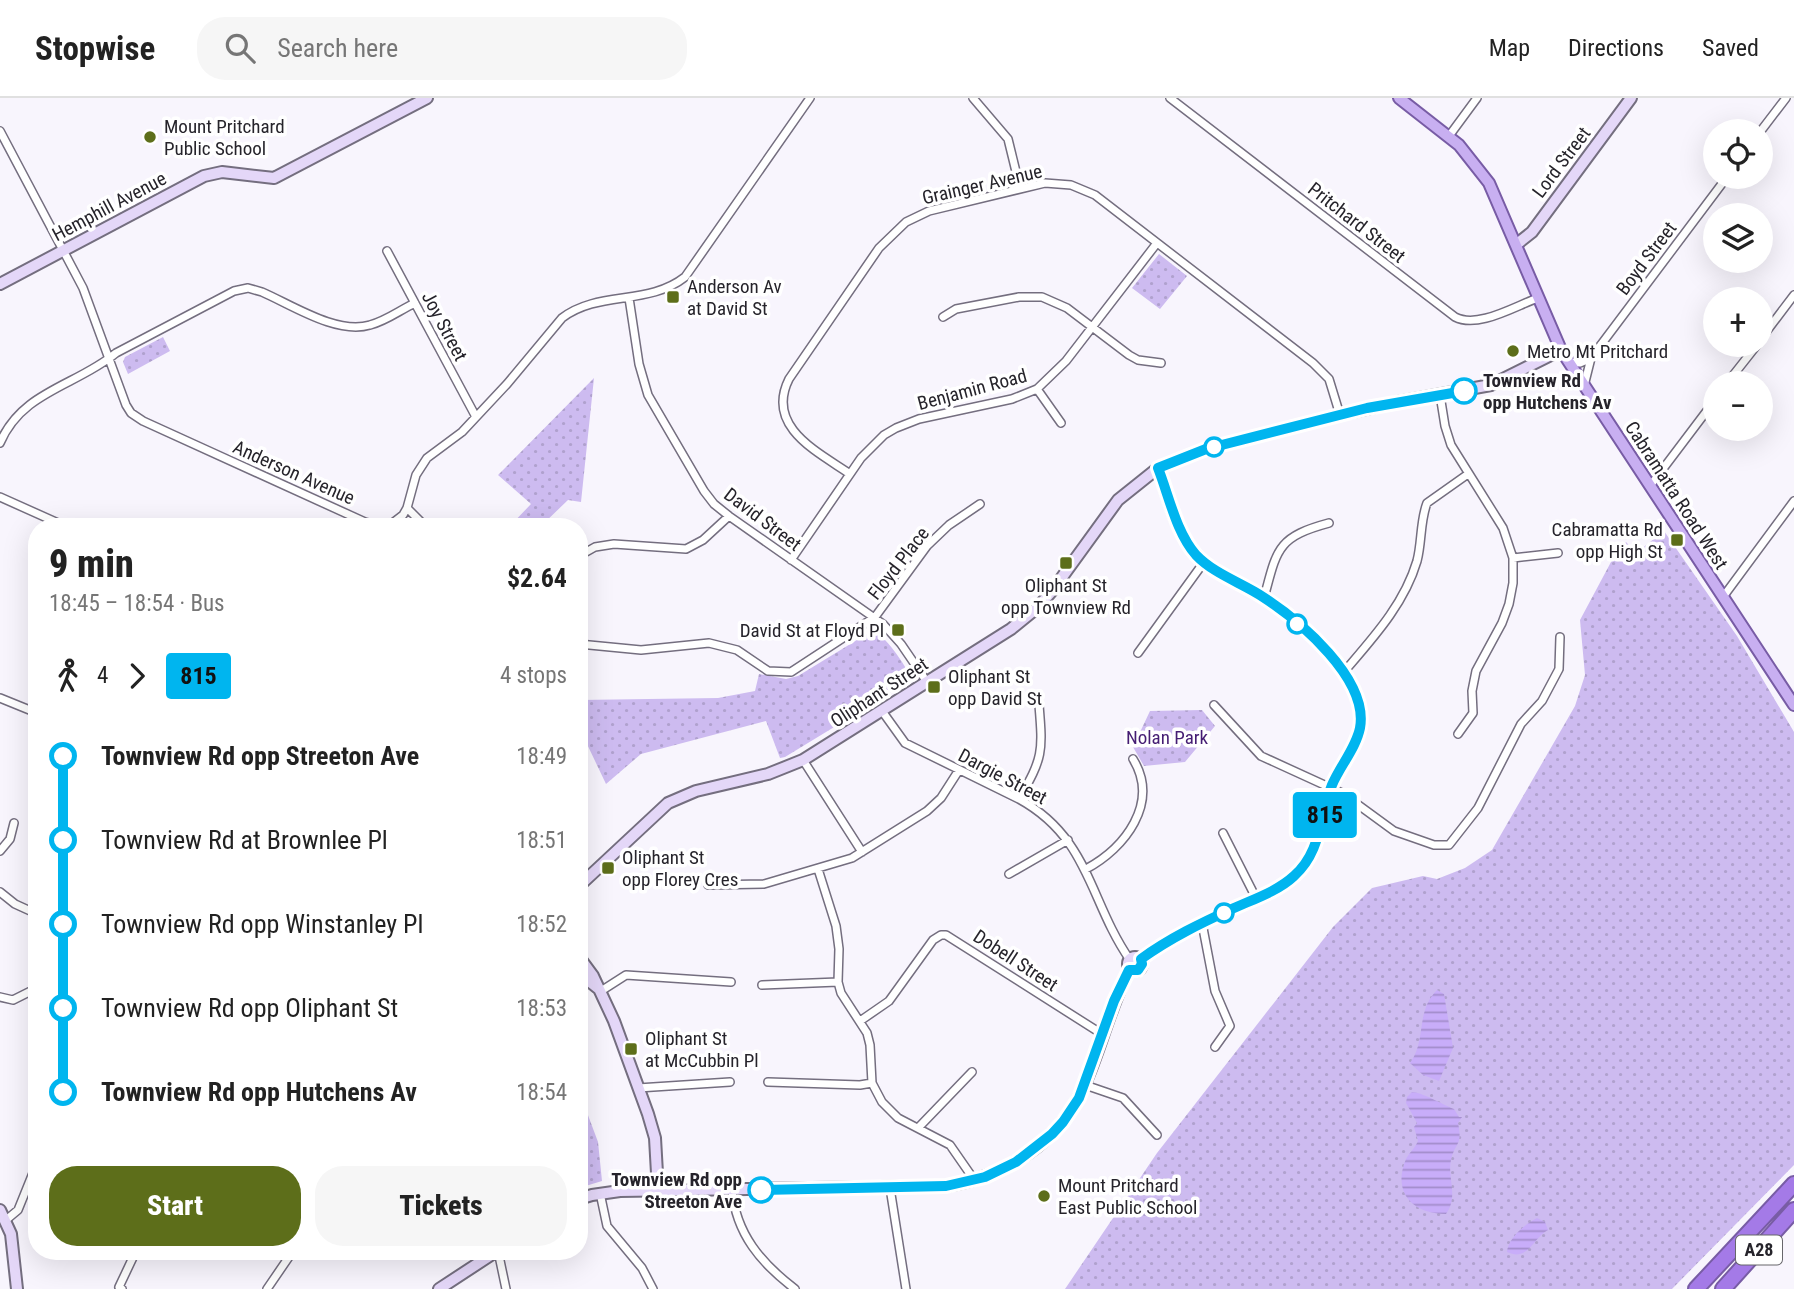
<!DOCTYPE html>
<html lang="en">
<head>
<meta charset="utf-8">
<style>
  :root { --surface:#fff; --page:#f6f6f6; --text:#222; --muted:#767676; --line:#e0e0e0; --accent:#5d6e1a }
  body { margin:0; font-family:"Roboto Condensed",sans-serif; background:var(--page); color:var(--text); height:100vh; display:flex; flex-direction:column; font-size:26px; white-space:nowrap }
  * { box-sizing:border-box; margin:0 }
  p { font-size:23px; color:var(--muted) }
  .icon { flex:none; width:38px; height:38px; fill:none; stroke:currentColor; stroke-width:2; stroke-linecap:round; stroke-linejoin:round }
  .map { position:relative; flex:1; overflow:hidden }
  .drawer { position:absolute; left:28px; top:420px; width:560px; height:742px; display:flex; flex-direction:column; background:var(--surface); border-radius:28px; box-shadow:0 7px 28px #0002 }
  .drawer>* { flex:none }
  .badge { padding:0 14px; border-radius:5px; font-size:24px; line-height:46px }
  .tools { position:absolute; left:1703px; top:21px; display:grid; gap:14px }
  .tools a { display:grid; place-items:center; width:70px; height:70px; border-radius:50%; background:var(--surface); box-shadow:0 7px 28px #0002; font-size:35px }
  .map>.badge { position:absolute; translate:-50% -50%; box-shadow:0 0 0 4px #fff }
  .legs { display:flex; align-items:center; gap:10px; height:77px; padding:0 21px; font-size:23px }
  .legs p { margin-inline-start:auto }
  .overview { display:flex; align-items:center; justify-content:space-between; height:119px; padding:0 21px }
  h1 { font-size:38px; font-weight:800; line-height:52px }
  .button { display:flex; gap:14px; margin-top:auto; padding:14px 21px }
  .button a { flex:1; height:80px; border-radius:28px; background:var(--accent); color:#fff; font-size:28px; font-weight:800; line-height:80px; text-align:center }
  .button a+a { background:var(--page); color:var(--text) }
  ul { padding:0 21px; list-style:none }
  li { display:flex; align-items:center; gap:24px; height:84px; font-size:26px }
  li i { display:grid; place-items:center; width:10px; height:100%; margin:0 9px; background:currentColor }
  li i::after { content:''; width:18px; height:18px; margin:-9px; border:5px solid; border-radius:50%; background:var(--surface) }
  li p { margin-inline-start:auto }
  li:first-child i { background:linear-gradient(#0000 50%,currentColor 0) }
  li:last-child i { background:linear-gradient(currentColor 50%,#0000 0) }
  header { display:flex; align-items:center; gap:42px; box-sizing:border-box; height:98px; padding:0 35px; background:var(--surface); border-bottom:2px solid var(--line) }
  header strong { font-size:33px }
  nav { display:flex; gap:38px; margin-inline-start:auto; font-size:24px }
  .search { width:490px; height:63px; background:var(--page); display:flex; align-items:center; gap:18px; box-sizing:border-box; padding:0 24px; border-radius:28px; color:var(--muted); font-size:26px }
  .map>svg:first-child { display:block }
</style>
</head>
<body>
<header>
<strong>Stopwise</strong>
<div class="search"><svg class="icon" aria-label="search" viewBox="0 0 24 24"><circle cx="10" cy="10" r="6"/><path d="M15 15l6 6"/></svg>Search here</div>
<nav><a>Map</a><a>Directions</a><a>Saved</a></nav>
</header>
<div class="map">
<svg width="1794" height="1191" viewBox="0 0 1794 1191">
  <defs>
    <pattern id="grass-dots" width="8" height="8" patternUnits="userSpaceOnUse" patternTransform="scale(1.75)"><rect width="8" height="8" fill="#cdbbf0"/><path d="M2 2h.1M6 6h.1" fill="none" stroke="#b0a1ce" stroke-width="1.8" stroke-linecap="round"/></pattern>
    <pattern id="water-rules" width="6" height="5" patternUnits="userSpaceOnUse" patternTransform="scale(1.75)"><rect width="6" height="5" fill="#c8adf9"/><path d="M0 2.5h6" fill="none" stroke="#a28dca"/></pattern>
  </defs>
  <rect width="100%" height="100%" fill="#f8f5fd"/>
  <path fill="url(#grass-dots)" d="M1159 156 1187 178 1160 211 1132 190Z
    M163 239 170 253 128 276 123 264 125 259Z
    M594 280 581 404 568 402 540 429H509L531 406 498 377Z
    M1664 433 1737 538 1794 634V1067L1672 1191H1065L1157 1055 1333 829 1372 790 1423 778 1437 781 1465 770 1492 752 1575 608 1585 577 1580 522 1611 464 1626 444 1636 455Z
    M870 534C886 534 904 568 913 581L785 659 780 660 766 623 641 656 606 686 586 644 579 643V602L718 600 755 593 759 576 786 581 798 578Z
    M1202 612 1215 628 1185 664 1144 668 1133 649 1150 613Z
    M579 993 598 1044 602 1083 579 1090Z"/>
  <path fill="url(#water-rules)" d="M1437 892 1444 896 1453 950 1439 983 1423 977 1410 965C1427 942 1415 914 1437 892Z
    M1412 994C1421 994 1444 1007 1454 1011L1459 1019H1462L1458 1025C1463 1048 1455 1044 1451 1062 1447 1080 1459 1098 1446 1116 1412 1116 1392 1094 1406 1061 1409 1055 1415 1050 1418 1043L1414 1029 1417 1025 1406 1005 1407 999Z
    M1537 1120 1545 1124 1548 1132C1533 1140 1528 1164 1507 1154 1508 1140 1525 1126 1537 1120Z"/>
  <g fill="none" stroke-linecap="round" stroke-linejoin="round">
    <defs>
      <path id="street" d="M973 0 1008 41 1020 90
        M1170 0 1455 219C1478 231 1515 208 1538 200
        M0 33 83 190 126 307 131 315 143 323 365 424 381 428 390 427 403 417 407 410 416 377 427 360 462 334 507 286 562 220C599 192 648 208 685 179L810 0
        M1760 34 1786 0
        M1449 38 1477 0
        M387 153 476 319
        M629 200 639 266 648 297 704 393 714 406 729 418 883 526 901 546 927 584
        M943 219 956 211 1019 199H1042L1067 210 1129 257 1138 262 1161 265
        M1760 242 1794 197
        M1568 264 1580 265 1591 260
        M1727 285 1757 247
        M1584 288 1591 260 1727 79
        M1037 291 1061 325
        M1440 297 1445 328 1451 347 1503 430 1513 460V485L1509 506 1502 525 1476 573 1472 593 1473 615 1458 636
        M0 345C22 293 76 288 116 255L234 193 248 190 262 194C292 207 337 237 370 227 386 223 400 212 415 205
        M850 376C818 354 765 329 789 281L879 150 906 124 929 113 1045 85 1071 87 1095 97 1313 265 1329 281 1340 317
        M1650 388 1715 302
        M0 399 67 429
        M407 410 426 429
        M579 458 595 449 614 446 686 451 703 442 729 418
        M1513 460 1558 455
        M791 462 861 360 884 337 896 330 919 321 1012 301 1037 291 1066 263 1157 145
        M1723 499 1794 403
        M1264 500C1277 451 1277 439 1329 425
        M579 546 641 552 709 545 737 552 768 573 791 574 875 519 927 448 949 427 980 406
        M1138 555 1204 464
        M1343 575C1372 541 1404 507 1417 463 1422 444 1420 423 1427 405L1468 376
        M0 600 37 615
        M1214 607 1261 658 1342 695 1394 733 1434 747H1449L1478 710 1521 626 1542 603 1559 571 1560 539
        M882 613 905 645 1019 701C1090 740 1089 803 1130 862
        M803 662 862 754
        M1019 701C1043 660 1043 654 1039 607
        M1223 735 1256 800
        M0 753 10 741 14 725
        M818 771 836 828 839 851 838 884 841 895 867 935 870 947 872 985 882 1004 898 1020 950 1047 975 1083
        M1086 771C1125 750 1160 705 1133 661
        M1009 776 1068 742
        M708 787 764 786 852 760 927 713 941 700 959 672
        M0 794 15 806 37 816
        M1202 825 1215 893 1230 928 1215 949
        M37 884 33 892 37 904
        M762 887 838 884
        M601 893 626 877 731 884
        M0 899 13 902 33 892
        M860 923 889 903 933 842 941 837H946L1102 936
        M768 984 860 987 872 985
        M1085 987 1123 1000 1157 1037
        M638 990 730 984
        M919 1029 972 974
        M890 1090 906 1191
        M732 1092C736 1136 761 1165 795 1191
        M600 1095 607 1128 642 1170 653 1191
        M6 1122 18 1112 37 1065
        M498 1153 506 1191
        M122 1191 119 1189 136 1153
        M267 1191 293 1153"/>
      <path id="secondary" d="M1517 146 1532 134 1631 0
        M0 186 204 78 222 74 274 80 427 0
        M579 788 668 705 696 693 768 676 803 662 1011 531 1038 509 1052 493 1118 402 1158 370 1206 351 1340 317 1398 304 1491 287 1561 252
        M1128 866a7 7 0 1 1 14 0a7 7 0 1 1-14 0Z
        M579 859 593 878 614 923 648 1016 655 1040 658 1093
        M1141 861C1170 840 1201 825 1234 810 1254 801 1278 793 1294 778 1322 753 1319 719 1332 687 1340 668 1356 650 1360 630 1369 581 1300 523 1263 499 1242 485 1214 476 1196 457 1176 434 1168 398 1158 370
        M579 875 599 891
        M579 1101 592 1097 620 1093 946 1088C1005 1079 1060 1044 1084 988 1101 950 1110 909 1129 872
        M0 1112 11 1136 17 1191
        M439 1191 497 1153"/>
      <path id="primary" d="M1399 0 1459 47 1489 85 1561 252 1794 607"/>
      <path id="highway" d="M1696 1191 1794 1086
        M1723 1191 1794 1112"/>
    </defs>
    <use href="#street" stroke="#746e7f" stroke-width="10"/>
    <use href="#secondary" stroke="#746e7f" stroke-width="14"/>
    <use href="#primary" stroke="#785ca5" stroke-width="14"/>
    <use href="#highway" stroke="#785ca5" stroke-width="18"/>
    <use href="#street" stroke="#fff" stroke-width="7"/>
    <use href="#secondary" stroke="#e4d7f8" stroke-width="10"/>
    <use href="#primary" stroke="#c8aff1" stroke-width="10"/>
    <use href="#highway" stroke="#a47ae7" stroke-width="14"/>
  </g>
  <g fill="none" stroke-linecap="round" stroke-linejoin="round">
    <defs>
      <path id="line-1" d="M761 1092 946 1088 985 1079 1016 1064 1052 1036 1063 1024 1079 1000 1114 903 1129 872H1138L1142 866 1141 861C1170 840 1201 825 1234 810 1254 801 1278 793 1294 778 1322 753 1319 719 1332 687 1340 668 1356 650 1360 630 1369 581 1300 523 1263 499 1242 485 1214 476 1196 457 1176 434 1169 398 1158 370L1206 351 1367 310 1464 293"/>
    </defs>
    <use href="#line-1" stroke="#fff" stroke-width="16"/>
    <use href="#line-1" stroke="#00b5ef" stroke-width="10"/>
  </g>
  <g fill="#5d6e1a" stroke="#fff" stroke-width="2.5">
    <circle cx="150" cy="39" r="7"/>
    <rect x="666" y="192" width="14" height="14" rx="3.5"/>
    <circle cx="1513" cy="253" r="7"/>
    <rect x="1670" y="435" width="14" height="14" rx="3.5"/>
    <rect x="1059" y="458" width="14" height="14" rx="3.5"/>
    <rect x="891" y="525" width="14" height="14" rx="3.5"/>
    <rect x="927" y="582" width="14" height="14" rx="3.5"/>
    <rect x="601" y="763" width="14" height="14" rx="3.5"/>
    <rect x="624" y="944" width="14" height="14" rx="3.5"/>
    <circle cx="1044" cy="1098" r="7"/>
  </g>
  <g fill="#fff" stroke="#00b5ef" stroke-width="3.5">
    <circle cx="1464" cy="293" r="12"/>
    <circle cx="1214" cy="349" r="9"/>
    <circle cx="1297" cy="526" r="9"/>
    <circle cx="1224" cy="815" r="9"/>
    <circle cx="761" cy="1092" r="12"/>
  </g>
  <g text-anchor="middle" stroke-width="7" stroke-linejoin="round" paint-order="stroke">
    <rect fill="#fff" stroke="#67666b" stroke-width="2" x="1736" y="1137.5" width="46" height="29" rx="5"/>
    <g font-size="18" font-weight="bold" fill="#26242b">
      <text x="1759" y="1158">A28</text>
    </g>
    <g font-size="19" fill="#26242b" stroke="#fff" text-anchor="start">
      <text x="164" y="35">Mount Pritchard<tspan x="164" dy="22">Public School</tspan></text>
      <text x="687" y="195">Anderson Av<tspan x="687" dy="22">at David St</tspan></text>
      <text x="1527" y="260">Metro Mt Pritchard</text>
      <text x="1663" y="438" text-anchor="end">Cabramatta Rd<tspan x="1663" dy="22">opp High St</tspan></text>
      <text x="1066" y="494" text-anchor="middle">Oliphant St<tspan x="1066" dy="22">opp Townview Rd</tspan></text>
      <text x="884" y="539" text-anchor="end">David St at Floyd Pl</text>
      <text x="948" y="585">Oliphant St<tspan x="948" dy="22">opp David St</tspan></text>
      <text x="622" y="766">Oliphant St<tspan x="622" dy="22">opp Florey Cres</tspan></text>
      <text x="645" y="947">Oliphant St<tspan x="645" dy="22">at McCubbin Pl</tspan></text>
      <text x="1058" y="1094">Mount Pritchard<tspan x="1058" dy="22">East Public School</tspan></text>
    </g>
    <g font-size="19" fill="#26242b" stroke="#fff">
      <text transform="translate(1561 64) rotate(-53)" y="7">Lord Street</text>
      <text transform="translate(982 86) rotate(-13)" y="7">Grainger Avenue</text>
      <text transform="translate(109 108) rotate(-28)" y="7">Hemphill Avenue</text>
      <text transform="translate(1357 124) rotate(38)" y="7">Pritchard Street</text>
      <text transform="translate(1646 160) rotate(-53)" y="7">Boyd Street</text>
      <text transform="translate(445 228) rotate(62)" y="7">Joy Street</text>
      <text transform="translate(972 291) rotate(-15)" y="7">Benjamin Road</text>
      <text transform="translate(294 374) rotate(24)" y="7">Anderson Avenue</text>
      <text transform="translate(1677 397) rotate(57)" y="7">Cabramatta Road West</text>
      <text transform="translate(763 421) rotate(37)" y="7">David Street</text>
      <text transform="translate(898 465) rotate(-52)" y="7">Floyd Place</text>
      <text transform="translate(879 594) rotate(-33)" y="7">Oliphant Street</text>
      <text transform="translate(1003 678) rotate(28)" y="7">Dargie Street</text>
      <text transform="translate(1016 862) rotate(33)" y="7">Dobell Street</text>
    </g>
    <g font-size="19" font-weight="bold" fill="#26242b" stroke="#fff" text-anchor="start">
      <text x="1483" y="289">Townview Rd<tspan x="1483" dy="22">opp Hutchens Av</tspan></text>
      <text x="742" y="1088" text-anchor="end">Townview Rd opp<tspan x="742" dy="22">Streeton Ave</tspan></text>
    </g>
    <g font-size="19" fill="#451d73" stroke="#fff">
      <text x="1167" y="646">Nolan Park</text>
    </g>
  </g>
</svg>
<div class="tools">
<a><svg class="icon" aria-label="locate" viewBox="0 0 24 24"><circle cx="12" cy="12" r="6"/><path d="M12 2v4M12 18v4M2 12h4M18 12h4"/></svg></a>
<a><svg class="icon" aria-label="layers" viewBox="0 0 24 24"><path d="M12 4l9 5-9 5-9-5zM3 14l9 5 9-5"/></svg></a>
<a>+</a>
<a>−</a>
</div>
<b class="badge" style="left:1325px;top:717px;background:#00b5ef;color:#111">815</b>
<section class="drawer">
<div class="overview"><div><h1>9 min</h1><p>18:45 – 18:54 · Bus</p></div><b>$2.64</b></div>
<div class="legs"><svg class="icon" aria-label="walk" viewBox="0 0 24 24"><circle cx="13" cy="4" r="2"/><path d="M13 8l-2 6 4 7M11 14l-3 7M7 12l3-4h3l4 4"/></svg>4<svg class="icon" aria-label="forward" viewBox="0 0 24 24"><path d="M9 5l7 7-7 7"/></svg><b class="badge" style="background:#00b5ef;color:#111">815</b><p>4 stops</p></div>
<ul>
<li><i style="color:#00b5ef"></i><b>Townview Rd opp Streeton Ave</b><p>18:49</p></li>
<li><i style="color:#00b5ef"></i><span>Townview Rd at Brownlee Pl</span><p>18:51</p></li>
<li><i style="color:#00b5ef"></i><span>Townview Rd opp Winstanley Pl</span><p>18:52</p></li>
<li><i style="color:#00b5ef"></i><span>Townview Rd opp Oliphant St</span><p>18:53</p></li>
<li><i style="color:#00b5ef"></i><b>Townview Rd opp Hutchens Av</b><p>18:54</p></li>
</ul>
<div class="button"><a>Start</a><a>Tickets</a></div>
</section>
</div>
</body>
</html>
